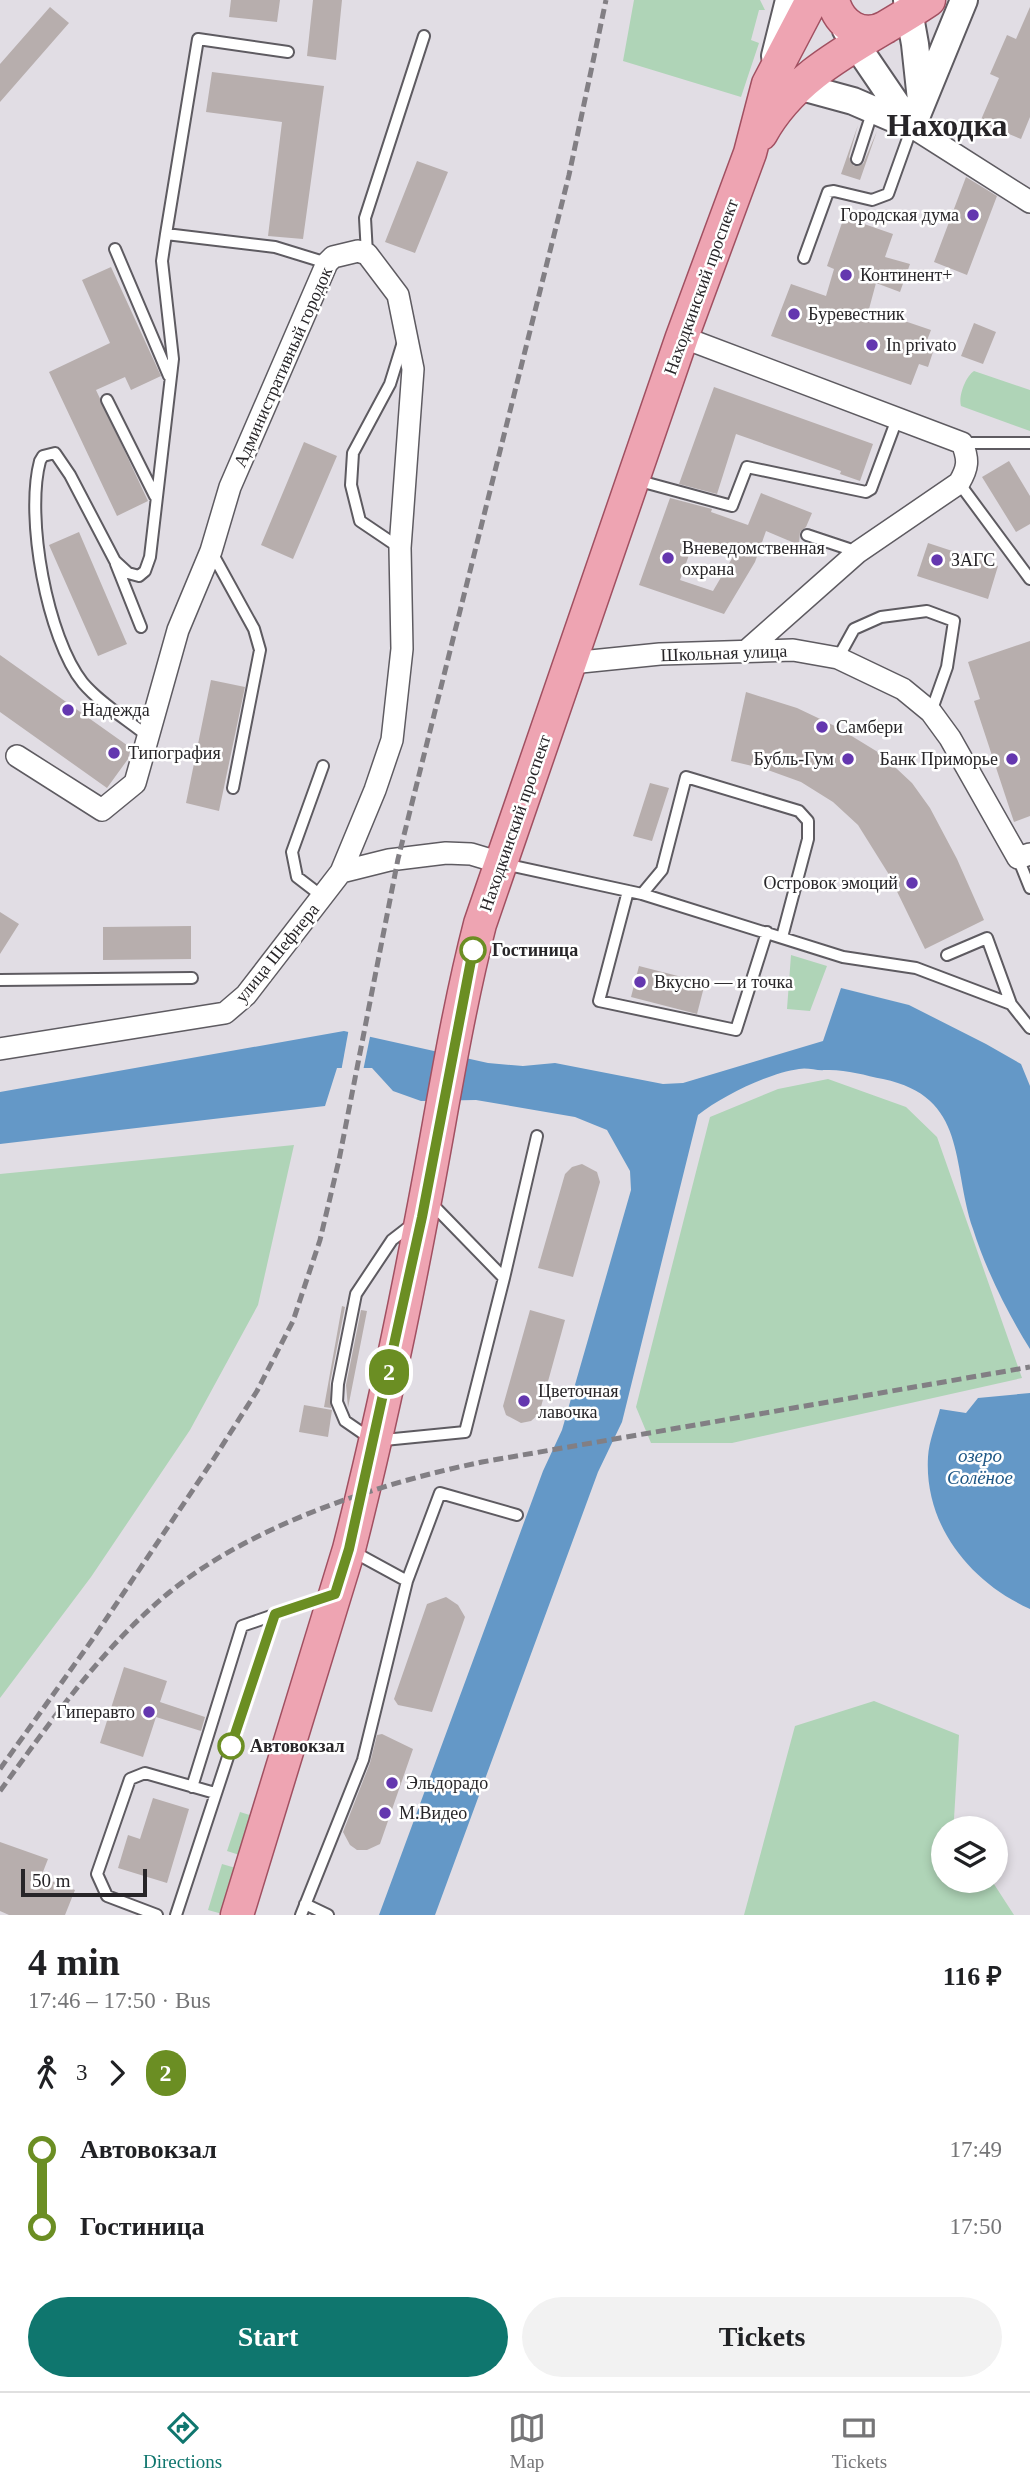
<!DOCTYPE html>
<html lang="en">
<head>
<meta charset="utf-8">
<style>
  :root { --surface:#fff; --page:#f2f2f2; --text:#202124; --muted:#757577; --line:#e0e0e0; --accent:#0f766e }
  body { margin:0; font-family:"Times New Roman",serif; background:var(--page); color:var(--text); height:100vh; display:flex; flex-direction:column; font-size:26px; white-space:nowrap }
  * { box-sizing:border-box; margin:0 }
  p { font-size:23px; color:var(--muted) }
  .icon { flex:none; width:38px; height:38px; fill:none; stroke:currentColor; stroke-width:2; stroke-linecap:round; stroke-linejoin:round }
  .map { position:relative; height:1915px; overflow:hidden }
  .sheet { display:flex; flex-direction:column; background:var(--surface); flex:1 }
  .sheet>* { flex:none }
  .badge { padding:0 14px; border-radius:23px; font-size:24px; line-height:46px }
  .buttons { position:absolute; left:931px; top:1816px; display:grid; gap:14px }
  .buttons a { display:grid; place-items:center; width:77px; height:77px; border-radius:50%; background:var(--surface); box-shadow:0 4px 10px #0003; font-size:35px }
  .scale { position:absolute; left:21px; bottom:18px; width:126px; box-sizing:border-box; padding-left:7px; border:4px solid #272528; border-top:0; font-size:19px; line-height:24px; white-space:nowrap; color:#272528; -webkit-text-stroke:5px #fff; paint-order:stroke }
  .map>.badge { position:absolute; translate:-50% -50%; box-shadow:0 0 0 4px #fff }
  .legs { display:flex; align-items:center; gap:10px; height:77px; padding:0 28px; font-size:23px }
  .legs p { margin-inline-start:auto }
  .headline { display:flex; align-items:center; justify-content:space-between; height:119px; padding:0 28px }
  h1 { font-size:38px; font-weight:600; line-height:52px }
  .primary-button { display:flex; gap:14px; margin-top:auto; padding:14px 28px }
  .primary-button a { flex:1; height:80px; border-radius:42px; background:var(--accent); color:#fff; font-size:28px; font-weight:600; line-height:80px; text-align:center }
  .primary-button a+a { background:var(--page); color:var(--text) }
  ul { padding:0 28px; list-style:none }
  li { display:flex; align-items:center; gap:24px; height:77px; font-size:26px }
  li i { display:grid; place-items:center; width:10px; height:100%; margin:0 9px; background:currentColor }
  li i::after { content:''; width:18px; height:18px; margin:-9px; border:5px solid; border-radius:50%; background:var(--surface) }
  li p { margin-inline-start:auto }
  li:first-child i { background:linear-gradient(#0000 50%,currentColor 0) }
  li:last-child i { background:linear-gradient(currentColor 50%,#0000 0) }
  .tabs { display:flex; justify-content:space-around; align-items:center; height:98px; border-top:2px solid var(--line); background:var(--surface); font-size:19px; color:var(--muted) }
  .tabs a { display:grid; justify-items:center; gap:4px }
  .tabs .selected { color:var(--accent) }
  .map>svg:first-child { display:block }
</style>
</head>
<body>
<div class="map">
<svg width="1030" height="1915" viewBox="0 0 1030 1915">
  <rect width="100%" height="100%" fill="#e1dde4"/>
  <path fill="#afd4b7" d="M634 0H760L765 10H759L751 40 759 43 741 97 623 61Z
    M974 371 1030 390V431L961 406C958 396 966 376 974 371Z
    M791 955 827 966 810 1011 787 1009Z
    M828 1079 906 1107 937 1137 1022 1378 732 1443H651L636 1407 710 1117 778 1089Z
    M294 1145 258 1305 190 1430 91 1577 0 1698V1174Z
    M874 1701 959 1735 954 1819 960 1829H943V1881H992L1014 1915H744L795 1726Z
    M240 1812 262 1819 249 1858 227 1851Z
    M222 1864 246 1871 226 1915 208 1910Z"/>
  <path fill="#6498c7" d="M841 988 909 1005 986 1044 1021 1064 1030 1086V1349C1007 1312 986 1270 973 1229 951 1163 968 1097 883 1079 864 1075 845 1069 825 1070 817 1071 807 1067 799 1069 769 1073 722 1096 698 1115L622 1422 598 1472 435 1915H379L543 1471 562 1430 631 1190 630 1171 607 1130 575 1117 476 1100 421 1101 393 1091 372 1068H337L325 1106 0 1144V1092L344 1031 488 1063 523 1066 555 1063 663 1084 683 1083 823 1041Z
    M1030 1393V1609C970 1582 924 1525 928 1457 929 1441 936 1424 940 1409L966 1413 978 1398Z"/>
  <path fill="#e1dde4" d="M349 1028 371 1032 363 1071 341 1072Z"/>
  <path fill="#b7aead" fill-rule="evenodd" d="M231 0H280L277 22 229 17Z
    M313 0H342L336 60 307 56Z
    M50 7 69 23 0 102V64Z
    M1030 7V117L1021 139 980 122 999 78 990 74 1007 35 1016 39Z
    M212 72 324 86 303 239 268 236 282 122 206 112Z
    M858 125 849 157 854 166 863 164 877 131 860 180 841 174Z
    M417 161 448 172 415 253 385 242Z
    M966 177 997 196 967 275 934 262Z
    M844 217 893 234 885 257 910 264 900 292 876 283 869 309 931 330 926 343 935 346 928 367 919 364 911 385 771 336 791 284 826 296 834 269 827 266Z
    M111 267 161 376 131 390 125 377 96 390 148 501 117 516 49 372 110 343 82 280Z
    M974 323 996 332 983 364 961 356Z
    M714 387 873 444 860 481 840 474 841 471 736 434 717 494 679 484Z
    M304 442 337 456 293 559 261 545Z
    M1009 461 1030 496V524L1016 532 982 477Z
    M761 493 812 513 806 527 800 532 799 545 766 531 755 562 724 614 639 585 670 498 712 509 711 512 748 525ZM694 541 734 555 713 591 680 580Z
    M79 532 127 644 98 656 49 545Z
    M928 543 998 566 988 599 917 576Z
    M1030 641V816L1014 822 974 701 980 699 968 662Z
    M0 655 131 748 128 759 107 788 0 712Z
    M211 680 245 687 219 811 186 803Z
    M746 692 797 708 837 727 881 754 912 783 930 808 957 859 984 920 925 949 888 873 858 825 833 802 801 782 765 769 731 761Z
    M650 783 669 788 652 841 633 836Z
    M0 912 19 924 0 954Z
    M191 926V959L103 960V927Z
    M639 966 705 983 697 1014 631 997Z
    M582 1164 597 1172 600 1182 573 1277 538 1268 565 1174 572 1167Z
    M342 1306 345 1307 330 1383 331 1408 324 1407Z
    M361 1310 367 1311 348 1408 346 1385Z
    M530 1310 565 1320 539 1414 531 1421 521 1423 506 1415 503 1406Z
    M304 1405 332 1410 328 1437 299 1432Z
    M446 1597 458 1605 465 1617 432 1712 398 1705 394 1699 427 1604Z
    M124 1667 167 1681 160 1702 205 1717 201 1731 156 1717 143 1757 100 1743Z
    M382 1734 413 1749 380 1844 367 1850H357L350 1845 343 1832 370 1763 377 1735Z
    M153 1798 189 1809 167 1883 118 1868 128 1835 140 1839Z
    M0 1842 48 1859 41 1877 75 1890 65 1915H9L0 1911Z"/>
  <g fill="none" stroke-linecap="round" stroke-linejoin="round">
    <defs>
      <path id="service" d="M857 159 873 110
        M166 234 198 39 288 52
        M115 249 169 376
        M367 254 365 218 424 36
        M804 258 828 192 834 191 872 200 888 194 912 127
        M107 400 155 496
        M962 443H1030
        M636 480 732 506 747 467 866 492 871 489 897 419
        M959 483 1030 579
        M807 535 858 552
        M400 548 360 521 351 485 353 453 390 384 403 342
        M211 551 254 629 260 650 233 788
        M116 564 141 627
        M838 658 854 629 881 617 927 611 954 621 947 667 931 712
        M150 738C128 720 101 704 83 683 47 638 25 517 40 461L43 456 55 453 70 475 115 561 128 573 139 576 145 571 150 557 173 359 162 261 166 234 275 247 327 263
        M1018 858 1030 888
        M504 864 642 894 662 870 686 777 799 811 808 821V839L782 937
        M628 891 599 1001 736 1030 767 932
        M642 894 843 957 916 968 1011 1004 1030 1028
        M323 897 297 877 292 852 323 766
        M947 955 987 938 1011 1004
        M0 980 192 978
        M414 1223 392 1240 356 1294 338 1384 337 1402 345 1421 374 1441 465 1432 504 1278 431 1203
        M504 1278 537 1136
        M407 1581 440 1493 517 1515
        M192 1787 242 1626 329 1596
        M305 1904 328 1915
        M157 1915 107 1896 97 1874 130 1779 145 1773 215 1793
        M176 1915 275 1614
        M301 1915 363 1760 407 1581 352 1551"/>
      <path id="minor" d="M912 127 1030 202
        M682 337 962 443C969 460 968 468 959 483L858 552 745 652
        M571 663 660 654 793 650 838 658 903 689 931 712 950 738 1018 858 1030 854
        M17 756 102 810 135 783 178 630 211 551 230 487 327 263 333 257 358 251 367 254 398 295 413 369 400 548 402 649 392 740 375 790 341 872
        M0 1049 225 1013 246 995 341 872 389 860 446 853 471 854 501 863"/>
      <path id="tertiary" d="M907 0 915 44 921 100
        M846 30 912 127
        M775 56 789 0
        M798 86 853 101 911 126
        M912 127 964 0"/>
      <path id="primary" d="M833 0C839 25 862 40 886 27
        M761 134C798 67 869 41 929 0
        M237 1915 349 1549C377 1439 401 1327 422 1216 441 1119 455 1021 480 924L682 337 750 153 768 84 812 0"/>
    </defs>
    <use href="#service" stroke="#5e5b61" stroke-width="14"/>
    <use href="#minor" stroke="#5e5b61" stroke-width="24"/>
    <use href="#tertiary" stroke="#5e5b61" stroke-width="30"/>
    <use href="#primary" stroke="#a15061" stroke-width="35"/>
    <use href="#service" stroke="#fff" stroke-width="10"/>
    <use href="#minor" stroke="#fff" stroke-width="21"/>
    <use href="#tertiary" stroke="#fff" stroke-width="26"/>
    <use href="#primary" stroke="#eea4b2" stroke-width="32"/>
    <path stroke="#827f84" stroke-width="5" stroke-dasharray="10 5" stroke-linecap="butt" d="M0 1769 92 1640 213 1460 257 1391 293 1321 320 1240 339 1160 398 859 569 175 606 0
      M0 1791C52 1720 102 1647 171 1591 254 1524 380 1483 482 1462L1030 1367"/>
  </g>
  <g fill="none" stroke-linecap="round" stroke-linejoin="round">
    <defs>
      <path id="line-1" d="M231 1746 275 1614 335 1594 349 1549 422 1217 473 950"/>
    </defs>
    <use href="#line-1" stroke="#fff" stroke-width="16"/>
    <use href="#line-1" stroke="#6b8e23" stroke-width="10"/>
  </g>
  <g fill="#6437af" stroke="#fff" stroke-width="2.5">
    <circle cx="973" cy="215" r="7"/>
    <circle cx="846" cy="275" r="7"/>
    <circle cx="794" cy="314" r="7"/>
    <circle cx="872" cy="345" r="7"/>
    <circle cx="668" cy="558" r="7"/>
    <circle cx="937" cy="560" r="7"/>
    <circle cx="68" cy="710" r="7"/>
    <circle cx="822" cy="727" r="7"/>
    <circle cx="114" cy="753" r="7"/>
    <circle cx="848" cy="759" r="7"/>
    <circle cx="1012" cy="759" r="7"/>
    <circle cx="912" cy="883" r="7"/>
    <circle cx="640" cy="982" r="7"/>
    <circle cx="524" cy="1401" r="7"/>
    <circle cx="149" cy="1712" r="7"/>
    <circle cx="392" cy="1783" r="7"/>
    <circle cx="385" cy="1813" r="7"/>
  </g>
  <g fill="#fff" stroke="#6b8e23" stroke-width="3.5">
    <circle cx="473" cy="950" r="12"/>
    <circle cx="231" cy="1746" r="12"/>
  </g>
  <g text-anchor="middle" stroke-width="5" stroke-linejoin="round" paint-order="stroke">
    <g font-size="18" fill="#272528" stroke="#fff" text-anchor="start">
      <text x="959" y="221" text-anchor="end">Городская дума</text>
      <text x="860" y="281">Континент+</text>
      <text x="808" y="320">Буревестник</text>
      <text x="886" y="351">In privato</text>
      <text x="682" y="554">Вневедомственная<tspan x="682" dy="21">охрана</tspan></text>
      <text x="951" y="566">ЗАГС</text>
      <text x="82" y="716">Надежда</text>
      <text x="836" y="733">Самбери</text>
      <text x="128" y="759">Типография</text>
      <text x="834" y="765" text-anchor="end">Бубль-Гум</text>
      <text x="998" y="765" text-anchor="end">Банк Приморье</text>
      <text x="898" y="889" text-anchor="end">Островок эмоций</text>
      <text x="654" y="988">Вкусно — и точка</text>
      <text x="538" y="1397">Цветочная<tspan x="538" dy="21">лавочка</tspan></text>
      <text x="135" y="1718" text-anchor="end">Гиперавто</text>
      <text x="406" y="1789">Эльдорадо</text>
      <text x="399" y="1819">М.Видео</text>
    </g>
    <g font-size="18" fill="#272528" stroke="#fff">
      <text transform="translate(701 287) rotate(-70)" y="6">Находкинский проспект</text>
      <text transform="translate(283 367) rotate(-66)" y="6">Административный городок</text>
      <text transform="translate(724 653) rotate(-2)" y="6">Школьная улица</text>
      <text transform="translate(515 823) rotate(-71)" y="6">Находкинский проспект</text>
      <text transform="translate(277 953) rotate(-51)" y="6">улица Шефнера</text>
    </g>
    <g font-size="18" font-weight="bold" fill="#272528" stroke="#fff" text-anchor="start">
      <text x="492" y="956">Гостиница</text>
      <text x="250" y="1752">Автовокзал</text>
    </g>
    <g font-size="19" font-style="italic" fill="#1e5785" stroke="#fff">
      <text x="980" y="1462">озеро<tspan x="980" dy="22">Солёное</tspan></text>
    </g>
    <g font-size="32" font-weight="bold" fill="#272528" stroke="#fff">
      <text x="947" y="136">Находка</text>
    </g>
  </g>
</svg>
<div class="buttons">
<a><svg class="icon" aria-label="layers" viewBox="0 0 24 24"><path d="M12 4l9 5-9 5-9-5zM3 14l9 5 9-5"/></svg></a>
</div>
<div class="scale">50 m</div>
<b class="badge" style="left:389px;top:1372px;background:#6b8e23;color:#fff">2</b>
</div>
<section class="sheet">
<div class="headline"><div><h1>4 min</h1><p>17:46 – 17:50 · Bus</p></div><b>116 ₽</b></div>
<div class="legs"><svg class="icon" aria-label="walk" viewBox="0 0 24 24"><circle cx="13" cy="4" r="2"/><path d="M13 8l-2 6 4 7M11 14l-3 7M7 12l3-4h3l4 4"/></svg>3<svg class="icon" aria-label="forward" viewBox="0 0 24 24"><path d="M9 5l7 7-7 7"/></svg><b class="badge" style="background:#6b8e23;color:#fff">2</b></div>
<ul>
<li><i style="color:#6b8e23"></i><b>Автовокзал</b><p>17:49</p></li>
<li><i style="color:#6b8e23"></i><b>Гостиница</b><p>17:50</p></li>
</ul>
<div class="primary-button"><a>Start</a><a>Tickets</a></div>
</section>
<nav class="tabs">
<a class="selected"><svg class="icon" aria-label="directions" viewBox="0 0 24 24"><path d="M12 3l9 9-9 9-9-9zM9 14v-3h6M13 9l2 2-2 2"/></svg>Directions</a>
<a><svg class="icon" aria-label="map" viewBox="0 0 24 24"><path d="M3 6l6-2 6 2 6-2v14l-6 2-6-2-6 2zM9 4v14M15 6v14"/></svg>Map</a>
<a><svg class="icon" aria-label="tickets" viewBox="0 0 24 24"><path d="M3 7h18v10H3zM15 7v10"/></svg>Tickets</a>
</nav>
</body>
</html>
